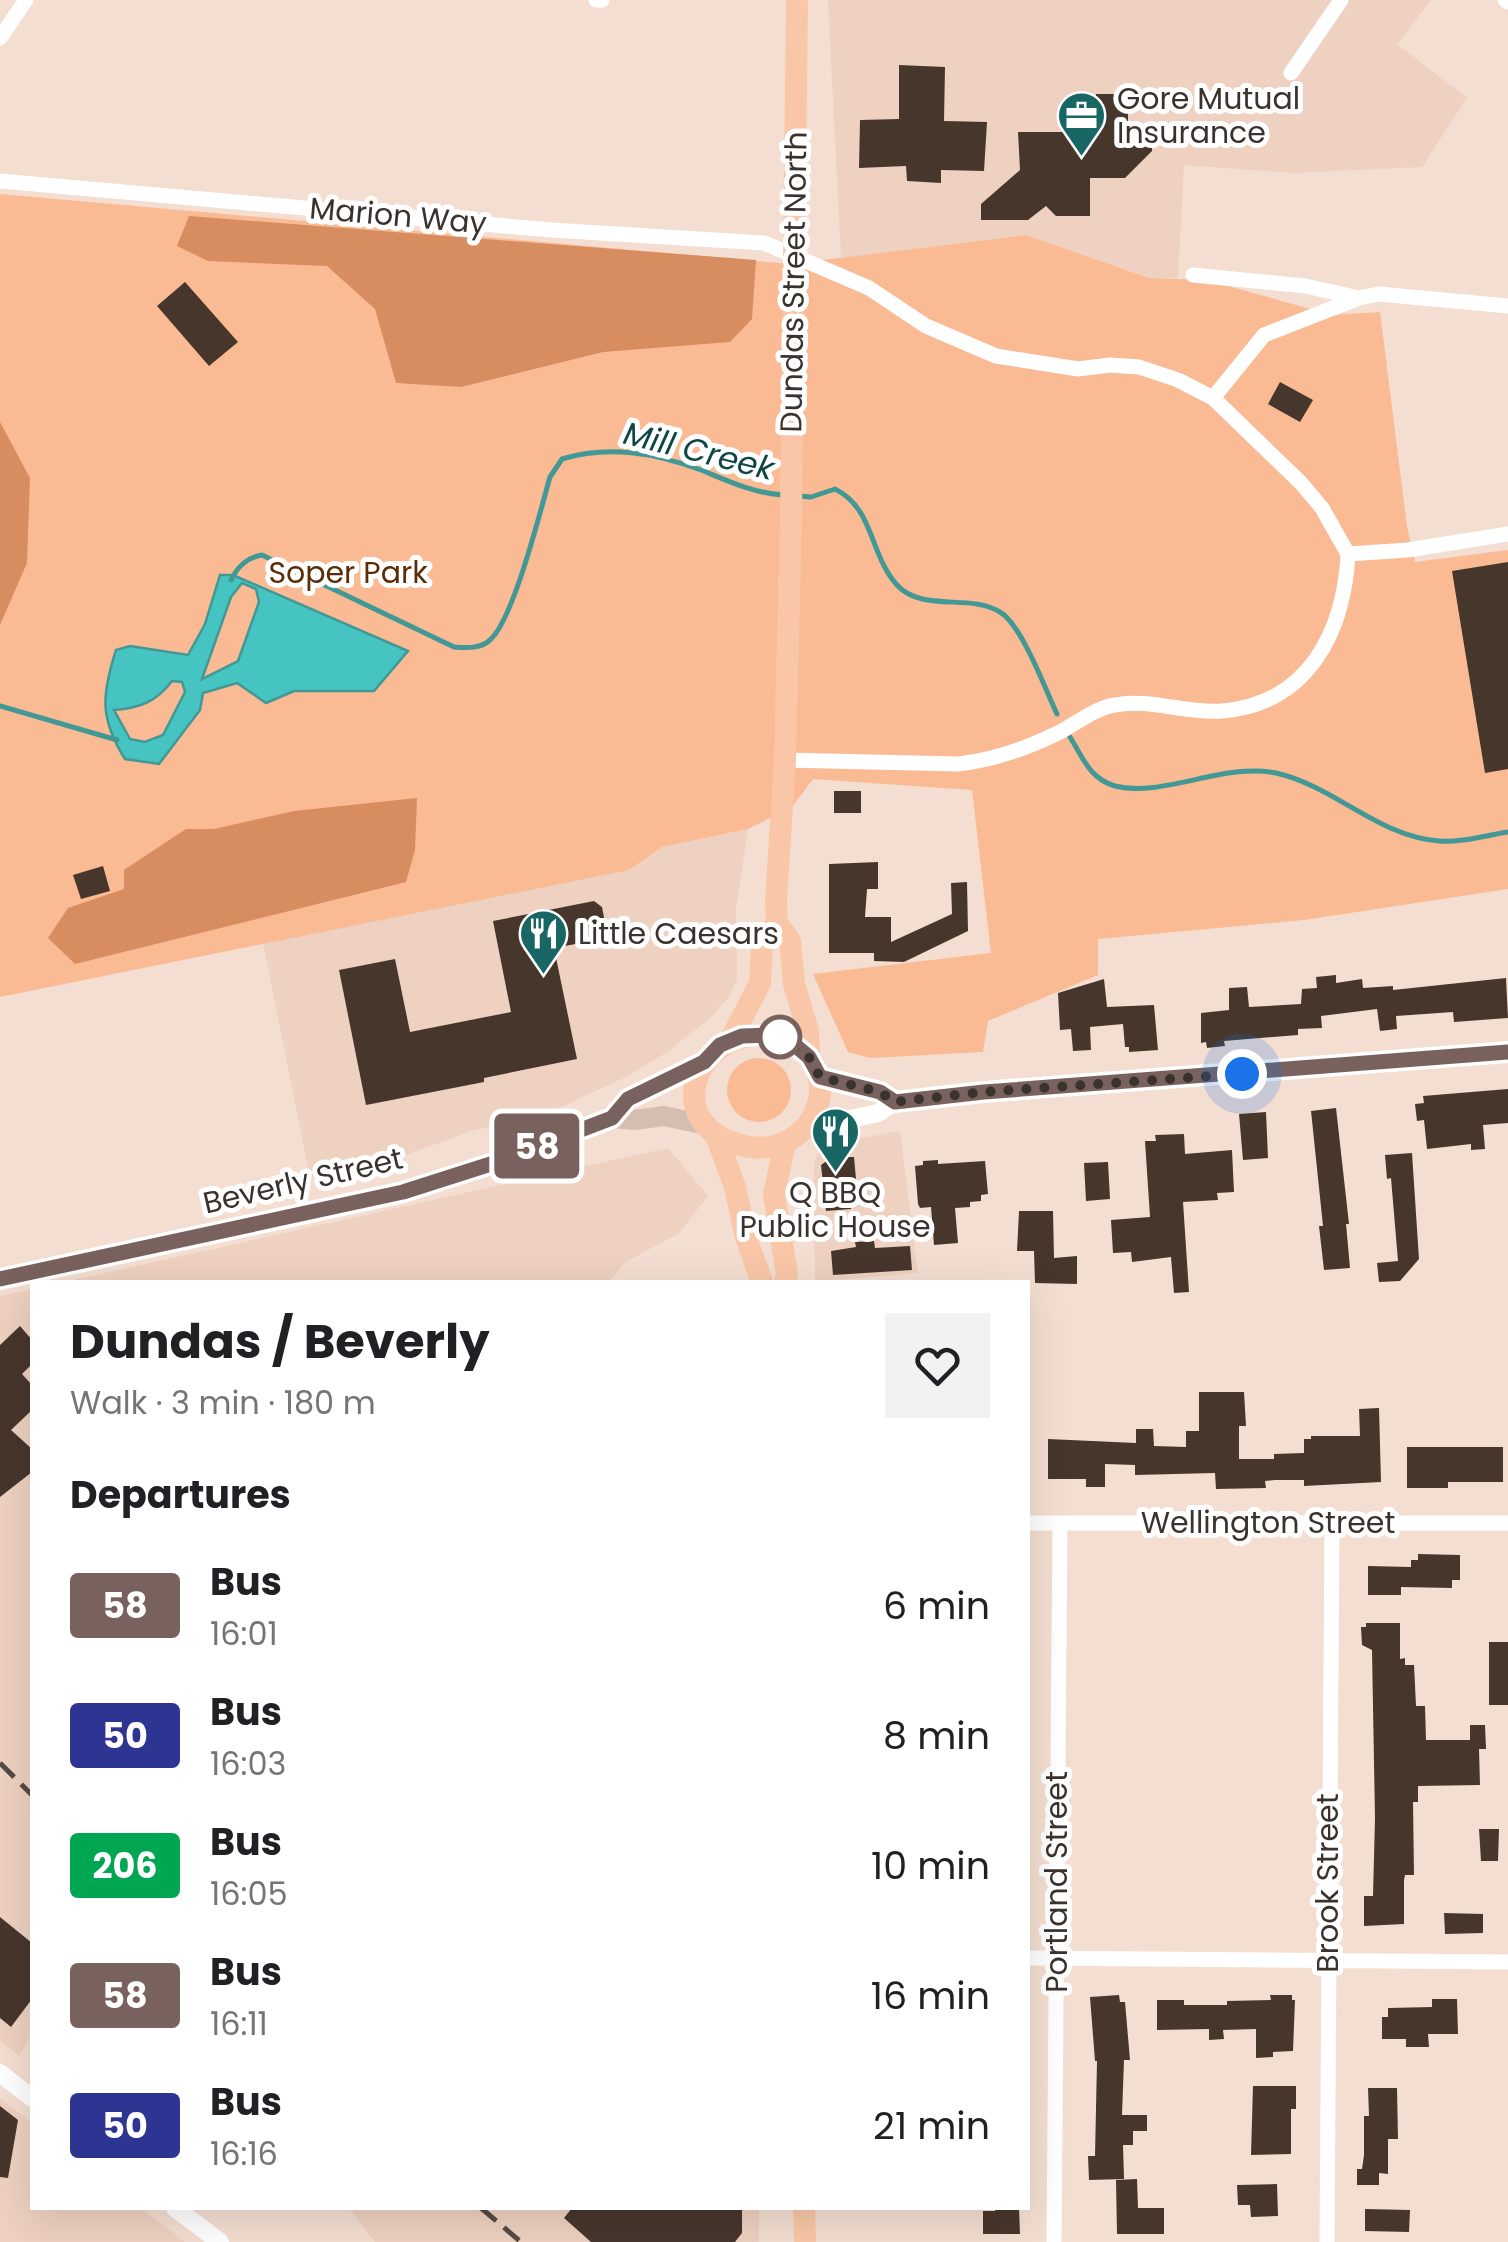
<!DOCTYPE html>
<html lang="en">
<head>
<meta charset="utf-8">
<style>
  :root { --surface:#fff; --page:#f2f2f2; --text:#202124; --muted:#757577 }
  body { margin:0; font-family:Poppins,sans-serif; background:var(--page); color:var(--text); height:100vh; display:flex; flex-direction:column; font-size:38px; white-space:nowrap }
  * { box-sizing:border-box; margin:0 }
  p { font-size:32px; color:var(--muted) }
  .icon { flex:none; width:55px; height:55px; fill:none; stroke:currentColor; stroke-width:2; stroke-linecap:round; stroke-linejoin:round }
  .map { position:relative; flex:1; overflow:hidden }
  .details { position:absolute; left:30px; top:1280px; width:1000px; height:930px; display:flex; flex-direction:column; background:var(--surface); border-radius:0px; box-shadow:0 10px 40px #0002 }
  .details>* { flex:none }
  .badge { padding:0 20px; border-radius:8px; font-size:35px; line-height:65px }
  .you { position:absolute; width:50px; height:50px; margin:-25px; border:8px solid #fff; border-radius:50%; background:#1a73e8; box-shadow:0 0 0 15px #1a73e833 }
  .map>.badge { position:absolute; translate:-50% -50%; box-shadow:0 0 0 5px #fff }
  h2 { padding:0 40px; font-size:38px; line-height:90px }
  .round { display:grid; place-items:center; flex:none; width:105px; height:105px; border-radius:0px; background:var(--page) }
  .headline { display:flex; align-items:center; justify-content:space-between; height:170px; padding:0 40px }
  h1 { font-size:48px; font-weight:700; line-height:75px }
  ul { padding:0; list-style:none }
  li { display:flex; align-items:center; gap:30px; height:130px; padding:0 40px }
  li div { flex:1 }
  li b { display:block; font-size:38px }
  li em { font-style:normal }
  li .badge { min-width:110px; font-weight:700; text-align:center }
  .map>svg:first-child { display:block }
</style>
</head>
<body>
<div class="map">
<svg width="1508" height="2242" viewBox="0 0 1508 2242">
  <rect width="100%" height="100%" fill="#f4ded1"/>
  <path fill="#eed1c0" d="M828 0H1431L1397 44 1467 98 1422 167 1294 173 1184 165 1178 278H1149L1026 235 841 258Z
    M748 829 736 909 737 979 728 998 711 1017 670 1050 628 1076 535 1119 475 1130 397 1158 310 1177 263 942 629 870 662 847Z
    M900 1131 918 1273 815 1282 814 1161 824 1145Z
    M668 1148 708 1196 678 1234 627 1261 608 1282H64Z
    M32 1289V2033L19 2056 0 2041V1296Z
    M0 2098 32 2123V2208H141L185 2242H0Z
    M349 2208H759V2242H375Z"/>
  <path fill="#faba94" d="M0 194 791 264 1026 235 1149 278 1207 280 1332 315 1380 312 1407 527 1415 562 1508 550V889L1304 920 1098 939V975L988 1021 983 1052 870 1058 848 1052 813 974 991 953 972 790 813 779 792 807 748 829 662 847 629 870 0 997Z
    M727 1090a32 32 0 1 1 64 0a32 32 0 1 1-64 0Z"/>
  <path fill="#d78d60" d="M189 216 756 260 752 319 730 342 603 352 461 387 396 383 375 309 327 266 208 261 177 246Z
    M0 422 30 478 27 563 0 625Z
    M417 798 415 850 406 882 75 964 48 938 68 908 124 889V870L186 829H214L294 811Z"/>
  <path fill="#46c4c2" stroke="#429895" stroke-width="2.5" fill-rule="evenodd" d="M220 575H233L408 651 374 691H294L266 703 237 683 203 693 200 710 159 764 125 759C99 718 102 694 116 650L130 646 188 655 205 624ZM242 583 256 589 259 602 238 661 202 679 231 597ZM172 681 182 682 185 692 163 735 145 742 130 739 114 710C140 708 156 702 172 681Z"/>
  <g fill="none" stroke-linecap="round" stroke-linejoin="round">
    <path stroke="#429895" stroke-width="5" d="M799 496 811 497 835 489C874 508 870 556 897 585 923 613 969 593 1000 612 1022 625 1045 689 1057 714
      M231 580C237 567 248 557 262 555L454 647C466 648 482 649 491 639 514 617 540 512 550 477L562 459C609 445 655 453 701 470 728 481 753 493 783 495
      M0 706 117 740
      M1070 737C1083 758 1090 779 1115 786 1162 798 1225 762 1276 773 1334 786 1379 837 1439 841 1461 843 1487 835 1508 832"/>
  </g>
  <path fill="#47362c" d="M899 65 945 67 944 121 987 122 984 171 941 170V183L907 181 906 166 859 168 860 120 899 119Z
    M1096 94H1128V132H1152V151L1125 178H1090V216H1056L1046 206 1028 220H981V204L1020 170 1018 132H1090Z
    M185 282 238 342 209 366 157 306Z
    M1280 382 1313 400 1300 422 1268 404Z
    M1508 562V769L1485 773 1452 571Z
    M834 791H861V813H834Z
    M878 862V889H867L865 917H891V942L952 914 951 883 967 882 968 931 904 962 874 961V953H829V864Z
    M103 866 110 891 81 899 73 875Z
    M594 901 602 907 608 938 554 948 577 1059 484 1078V1082L366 1105 339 970 395 959 410 1032 511 1012 493 921Z
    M1336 975V983L1362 979 1363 988 1393 986V990L1506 978 1508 1018 1454 1022 1453 1012 1396 1016 1397 1029 1380 1031 1377 1009 1321 1016 1322 1028 1298 1029V1035L1224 1041 1225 1046 1207 1048 1206 1042 1201 1043V1013L1229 1010V988L1247 987 1249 1007 1301 1004 1302 989 1317 988 1316 977Z
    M1104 979 1107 1007 1154 1005 1158 1050 1129 1052V1047H1125L1123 1024 1090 1027 1091 1050 1073 1051 1071 1029 1060 1030 1058 993Z
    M1508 1089V1123L1483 1125 1485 1149 1471 1150V1144L1427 1149 1424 1120 1417 1121 1415 1104 1424 1103 1423 1096Z
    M1336 1108 1349 1224H1346L1350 1268 1324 1270 1319 1226H1323L1311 1111Z
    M1266 1112 1268 1158 1243 1160 1239 1114Z
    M1184 1134 1185 1154 1232 1150 1234 1192 1217 1193 1218 1200 1183 1202 1189 1292 1174 1293 1171 1257 1132 1262 1131 1252 1113 1253 1111 1220 1150 1217 1145 1141H1156L1155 1135Z
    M847 1147 848 1157H854L857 1190 851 1191V1209L826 1211 821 1165Z
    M1412 1153 1419 1259 1400 1281 1379 1282 1377 1263 1398 1261 1391 1178 1387 1179 1385 1155Z
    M938 1160V1164L985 1161 988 1194 981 1195V1201L970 1202V1207L955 1208 958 1243 934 1245 931 1207 920 1208 918 1204 915 1166 923 1165V1161Z
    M1108 1162 1110 1199 1086 1201 1084 1163Z
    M1019 1211H1053L1054 1258 1077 1256V1284L1035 1283 1034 1251H1017Z
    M874 1241 875 1248 910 1246 912 1270 833 1275 831 1251 856 1247 855 1242Z
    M20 1326 32 1340V1364L22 1374 32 1385V1410L11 1430 32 1449V1472L0 1497V1345Z
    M1199 1392H1244L1246 1426H1239V1459H1274V1454L1304 1453V1439H1311V1436H1360L1359 1409 1379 1408 1381 1482 1304 1486V1480H1275L1265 1481 1266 1488 1216 1489 1215 1473 1135 1475V1465L1105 1464V1487H1086V1479H1048V1439L1136 1443V1429H1153L1154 1446 1186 1447V1431H1199Z
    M1407 1447H1503V1482H1448V1488H1407Z
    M1418 1554 1460 1555V1580H1452V1588L1401 1587V1595H1368V1566L1411 1567V1560H1418Z
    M1366 1623H1400V1659L1405 1658V1665H1414L1416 1706H1425L1426 1740H1470V1725H1485L1486 1749H1479L1480 1785 1418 1786V1802H1413L1414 1875H1405L1404 1880V1924L1364 1926V1896H1373L1375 1818 1372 1650 1362 1645 1361 1627H1366Z
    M1489 1642H1508V1705H1489Z
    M1479 1829H1499L1498 1861H1481Z
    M1444 1913 1483 1914V1933L1445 1934Z
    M0 1917 32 1943V1999L11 2027 0 2018Z
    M1119 1995 1120 2002H1125L1130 2060H1124L1122 2115H1147V2131H1133V2145H1123L1124 2179 1089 2180 1088 2156H1095L1097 2061H1095L1090 1997Z
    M1270 1995H1292V2000H1295L1293 2051 1273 2052V2057L1256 2058V2029L1223 2030 1224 2039 1209 2040V2029L1157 2030V2000H1184V2005H1227V2001L1271 2000Z
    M1432 1999H1457L1458 2034H1428L1429 2047H1406V2039H1382V2017H1388V2008L1432 2007Z
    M1253 2086H1296V2109H1291V2154L1251 2155Z
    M1368 2088H1397L1398 2139H1388V2174L1379 2173V2185H1357V2169H1362L1364 2155V2116H1369Z
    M0 2106 18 2120 8 2178 0 2177Z
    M1137 2179 1138 2208H1164V2234H1117L1116 2180Z
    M1277 2184 1278 2216 1251 2217 1250 2205H1238L1237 2185Z
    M572 2208H742V2233L735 2242H591L564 2218Z
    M995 2208H1019L1020 2234H983V2211H995Z
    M1365 2209 1410 2210 1409 2232 1365 2231Z"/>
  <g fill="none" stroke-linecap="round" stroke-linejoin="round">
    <path stroke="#fff" stroke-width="15" d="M596 0H602
      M1505 0 1508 2
      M0 38 26 0
      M1291 73 1341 0
      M0 181 551 230 764 243 869 288 926 326 996 356 1078 369 1110 365 1139 367 1178 380 1213 398 1301 483 1322 508 1348 554
      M1193 275 1305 286 1359 298
      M1213 398 1264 335 1359 298 1379 294 1508 306
      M1348 554 1408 550 1508 534
      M785 760 958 764C994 760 1028 748 1060 732 1077 723 1095 708 1115 705 1150 698 1186 714 1222 711 1309 704 1344 631 1348 554
      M1028 1523H1508
      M1028 1958 1508 1962
      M1054 2242 1060 1523
      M1327 2242 1332 1524"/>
    <path stroke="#fff" stroke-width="18" d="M820 1077 880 1091 895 1102
      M805 1129 878 1113 895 1102 984 1092 1508 1052
      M0 2073 32 2098
      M175 2208 220 2242"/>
    <path stroke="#d4beb1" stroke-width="20" d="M612 1118 628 1099 703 1062
      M0 1279 403 1192 497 1162 612 1118 635 1120 664 1116 706 1125"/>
    <path stroke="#f9c7a7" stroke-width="22" d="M797 0 791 515 785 760 776 901 777 923 790 941 794 984 808 1031 809 1057
      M767 1035C861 1055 817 1169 737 1144 662 1122 694 1031 767 1035Z
      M731 1039 760 983 762 942 777 923
      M715 1133 735 1187 746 1238 762 1282
      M785 1142 774 1195 787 1274 785 1282
      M804 2208 805 2242"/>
    <path stroke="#554b45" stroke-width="5" stroke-dasharray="20 10" stroke-linecap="butt" d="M0 1763 32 1795
      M481 2208 521 2242"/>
  </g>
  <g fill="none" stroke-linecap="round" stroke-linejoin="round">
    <defs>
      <path id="line" d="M0 1279 403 1192 497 1162 612 1118 628 1099 704 1062 720 1045 742 1036 768 1035 791 1042 809 1057 820 1077 880 1092 895 1102 984 1092 1508 1052"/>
    </defs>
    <use href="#line" stroke="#fff" stroke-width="22"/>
    <use href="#line" stroke="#79625d" stroke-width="15"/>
    <path stroke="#3a322d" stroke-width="10" stroke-dasharray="0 18" d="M780 1037 809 1057 820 1077 880 1092 895 1102 984 1092 1242 1074"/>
  </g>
  <defs>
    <symbol id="office-pin" viewBox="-11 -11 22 30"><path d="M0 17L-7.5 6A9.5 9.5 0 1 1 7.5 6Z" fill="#196765" stroke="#fff"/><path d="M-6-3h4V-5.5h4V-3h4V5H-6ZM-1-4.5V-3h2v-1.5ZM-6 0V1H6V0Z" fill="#fff"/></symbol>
    <symbol id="restaurant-pin" viewBox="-11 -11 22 30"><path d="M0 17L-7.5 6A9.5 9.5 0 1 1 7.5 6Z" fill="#196765" stroke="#fff"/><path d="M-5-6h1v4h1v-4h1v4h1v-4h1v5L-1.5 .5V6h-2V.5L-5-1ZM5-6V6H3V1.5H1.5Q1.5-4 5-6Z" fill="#fff"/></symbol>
  </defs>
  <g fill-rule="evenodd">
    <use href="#office-pin" x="1054" y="88" width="55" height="75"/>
    <use href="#restaurant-pin" x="516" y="906" width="55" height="75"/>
    <use href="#restaurant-pin" x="808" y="1104" width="55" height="75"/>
  </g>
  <circle fill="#fff" stroke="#79625d" stroke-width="5" cx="780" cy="1037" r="20"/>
  <g text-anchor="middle" stroke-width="10" stroke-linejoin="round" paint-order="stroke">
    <g font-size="30" fill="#3a322d" stroke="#fff" text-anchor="start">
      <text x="1117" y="109">Gore Mutual<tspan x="1117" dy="34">Insurance</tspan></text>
      <text x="578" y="944">Little Caesars</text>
      <text x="835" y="1203" text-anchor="middle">Q BBQ<tspan x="835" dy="34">Public House</tspan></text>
    </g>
    <g font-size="30" fill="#3a322d" stroke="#fff">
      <text transform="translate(398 216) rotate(5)" y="10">Marion Way</text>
      <text transform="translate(794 282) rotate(-89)" y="10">Dundas Street North</text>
      <text transform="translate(303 1181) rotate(-13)" y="10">Beverly Street</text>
      <text x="1268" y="1533">Wellington Street</text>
      <text transform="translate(1057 1882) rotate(-90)" y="10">Portland Street</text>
      <text transform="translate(1328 1883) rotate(-90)" y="10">Brook Street</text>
    </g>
    <g font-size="30" fill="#5b2c08" stroke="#fff">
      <text x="348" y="583">Soper Park</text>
    </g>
    <g font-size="32" font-style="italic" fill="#0d4645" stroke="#fff">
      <text transform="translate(699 451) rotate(14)" y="11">Mill Creek</text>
    </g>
  </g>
</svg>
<div class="you" style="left:1242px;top:1074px"></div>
<b class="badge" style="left:537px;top:1146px;background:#79625d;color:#fff">58</b>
<section class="details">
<div class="headline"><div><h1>Dundas / Beverly</h1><p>Walk · 3 min · 180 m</p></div><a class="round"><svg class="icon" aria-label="heart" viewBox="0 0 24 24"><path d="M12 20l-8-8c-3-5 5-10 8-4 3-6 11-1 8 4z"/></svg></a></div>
<h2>Departures</h2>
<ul>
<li><span class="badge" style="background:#79625d;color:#fff">58</span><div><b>Bus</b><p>16:01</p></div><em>6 min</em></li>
<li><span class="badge" style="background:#2e3491;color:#fff">50</span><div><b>Bus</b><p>16:03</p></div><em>8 min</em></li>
<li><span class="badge" style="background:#00a651;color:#fff">206</span><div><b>Bus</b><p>16:05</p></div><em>10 min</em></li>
<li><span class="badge" style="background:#79625d;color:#fff">58</span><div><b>Bus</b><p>16:11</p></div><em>16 min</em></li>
<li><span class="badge" style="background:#2e3491;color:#fff">50</span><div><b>Bus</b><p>16:16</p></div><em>21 min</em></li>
</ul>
</section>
</div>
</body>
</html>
